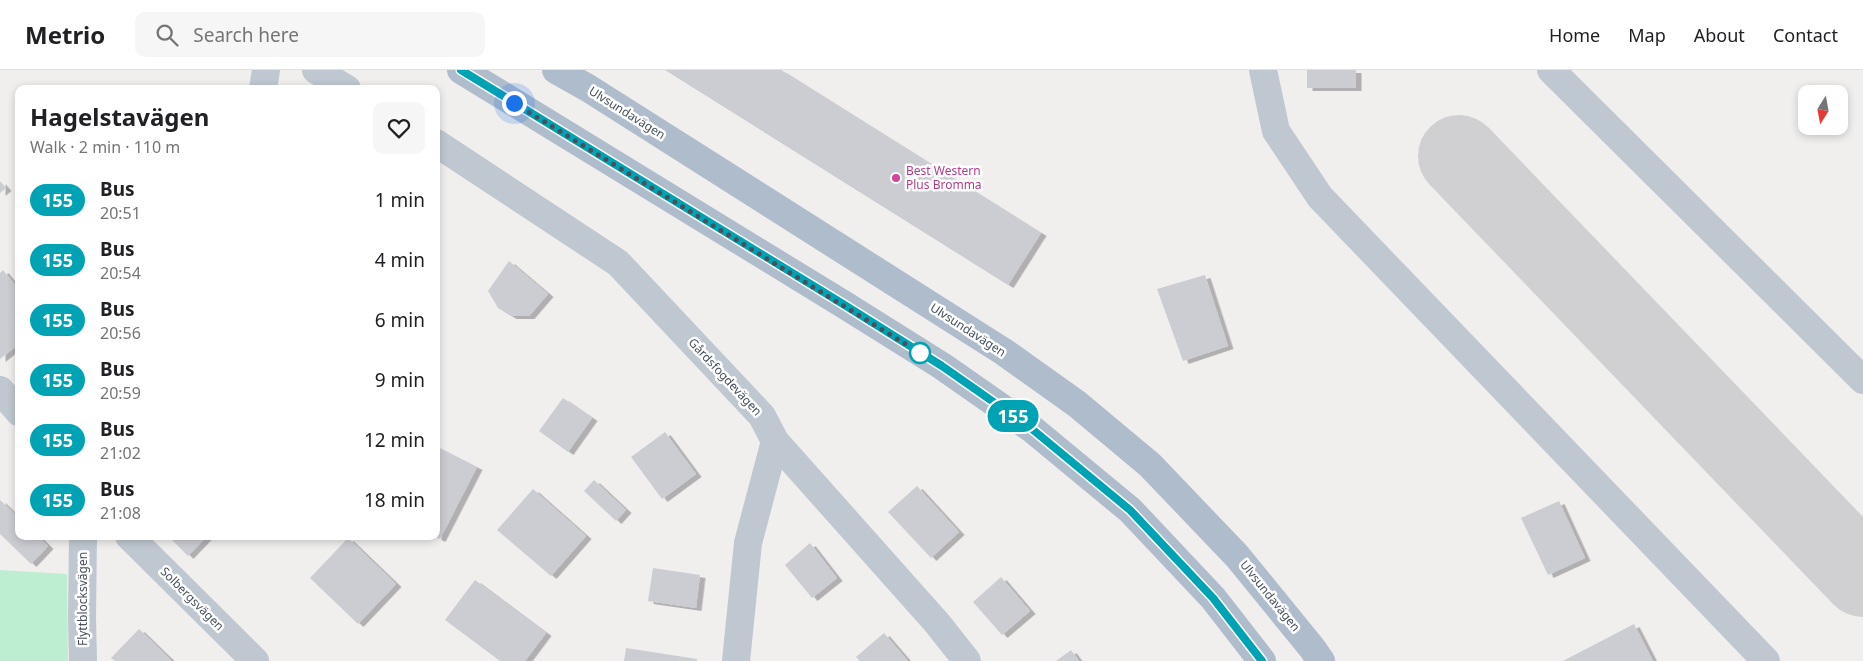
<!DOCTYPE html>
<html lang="en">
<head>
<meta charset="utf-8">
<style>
  :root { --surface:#fff; --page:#f6f6f6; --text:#202124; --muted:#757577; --line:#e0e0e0 }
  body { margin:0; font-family:"Noto Sans",sans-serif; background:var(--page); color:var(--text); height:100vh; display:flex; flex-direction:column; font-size:19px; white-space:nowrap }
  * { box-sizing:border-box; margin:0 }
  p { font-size:16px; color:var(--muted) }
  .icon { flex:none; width:28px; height:28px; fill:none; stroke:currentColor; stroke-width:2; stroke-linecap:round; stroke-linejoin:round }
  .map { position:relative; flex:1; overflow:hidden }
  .details { position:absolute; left:15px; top:15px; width:425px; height:455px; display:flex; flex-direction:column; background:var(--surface); border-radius:10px; box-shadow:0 2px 8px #0003 }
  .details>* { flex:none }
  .badge { padding:0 10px; border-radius:16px; font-size:18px; line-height:32px }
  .needle { width:32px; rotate:191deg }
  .buttons { position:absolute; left:1798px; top:15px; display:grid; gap:10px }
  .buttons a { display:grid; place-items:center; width:50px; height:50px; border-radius:10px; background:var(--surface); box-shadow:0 2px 8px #0003; font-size:25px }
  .you { position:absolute; width:25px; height:25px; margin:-12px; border:4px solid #fff; border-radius:50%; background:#1a73e8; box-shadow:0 0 0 8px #1a73e833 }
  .map>.badge { position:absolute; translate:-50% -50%; box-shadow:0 0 0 2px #fff }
  .round { display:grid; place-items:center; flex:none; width:52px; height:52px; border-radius:10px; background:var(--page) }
  .overview { display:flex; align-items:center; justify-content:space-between; height:85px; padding:0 15px }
  h1 { font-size:24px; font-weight:700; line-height:38px }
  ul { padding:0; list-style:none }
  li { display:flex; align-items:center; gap:15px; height:60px; padding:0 15px }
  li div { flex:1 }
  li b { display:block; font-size:19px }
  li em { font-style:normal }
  li .badge { min-width:55px; font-weight:700; text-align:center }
  header { display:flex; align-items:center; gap:30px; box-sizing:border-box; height:70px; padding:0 25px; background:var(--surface); border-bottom:1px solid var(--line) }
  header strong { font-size:24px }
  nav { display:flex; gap:28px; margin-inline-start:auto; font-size:18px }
  .search { width:350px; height:45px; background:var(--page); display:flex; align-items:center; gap:12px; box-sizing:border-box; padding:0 18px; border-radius:10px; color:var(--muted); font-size:19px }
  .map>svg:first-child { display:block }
</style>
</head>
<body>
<header>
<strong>Metrio</strong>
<div class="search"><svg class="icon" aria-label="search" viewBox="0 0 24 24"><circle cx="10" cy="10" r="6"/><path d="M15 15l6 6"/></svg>Search here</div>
<nav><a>Home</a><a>Map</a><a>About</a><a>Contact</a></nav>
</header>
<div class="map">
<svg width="1863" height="591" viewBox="0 0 1863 591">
  <defs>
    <filter id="shadow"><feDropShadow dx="5.5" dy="3" stdDeviation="0" flood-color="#0004"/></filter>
  </defs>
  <rect width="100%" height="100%" fill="#f1eeee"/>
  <path fill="#bdeed2" d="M0 500 67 504 68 591H0Z"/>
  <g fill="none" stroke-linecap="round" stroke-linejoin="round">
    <path stroke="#d0d0d3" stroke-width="82" d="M1459 86 1863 506"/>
  </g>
  <path fill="#cbcdd3" filter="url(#shadow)" d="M665 0H781L1041 163 1008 215Z
    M1307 0H1356V18H1307Z
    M0 111 6 118 0 123Z
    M509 191 548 224 529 246H511L498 238 488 221Z
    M3 200 19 220V274L0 289V203Z
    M1205 205 1228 276 1183 291 1157 219Z
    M563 328 592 348 568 382 539 361Z
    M665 362 696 404 662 429 631 387Z
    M436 376 477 397 440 469 436 467Z
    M594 410 626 440 616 451 584 421Z
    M917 416 959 462 931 488 888 442Z
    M533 419 586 466 551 506 497 460Z
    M0 430 19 448V466H38L48 476 31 494 0 464Z
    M1559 431 1585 488 1548 505 1521 448Z
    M168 466H207L188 486Z
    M348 468 396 514 358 554 310 508Z
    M810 473 837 508 812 528 785 495Z
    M653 498 700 505 696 538 648 531Z
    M1001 507 1030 541 1002 565 973 532Z
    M475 510 546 563 525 591H500L445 550Z
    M1634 554 1653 591H1563Z
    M139 559 171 590 170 591H115L111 588Z
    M884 563 908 591H860L856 587Z
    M626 578 697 589V591H624Z
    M1071 580 1079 591H1056Z"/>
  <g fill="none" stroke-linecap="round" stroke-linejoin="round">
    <path stroke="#bfc8d0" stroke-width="28" d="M316 0 347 19
      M1263 0 1276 61 1320 127 1766 591
      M1551 0 1863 310
      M263 19 266 0
      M436 73 618 193 762 346 775 371 937 553 967 591
      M0 320 19 342
      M83 466 82 548 83 591
      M129 466 255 591
      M736 591 748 473 775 371"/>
    <path stroke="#aebccc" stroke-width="28" d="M461 0 843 234 942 296 1032 359 1130 440 1213 528 1262 591
      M556 0 588 18 1004 282 1077 334 1150 395 1237 486 1312 578 1321 591"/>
  </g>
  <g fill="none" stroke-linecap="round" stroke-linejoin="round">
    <defs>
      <path id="line" d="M461 0 843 234 942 296 1032 359 1130 440 1213 528 1262 591"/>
    </defs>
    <use href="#line" stroke="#fff" stroke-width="11"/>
    <use href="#line" stroke="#00a3b4" stroke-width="8"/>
    <path stroke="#47505b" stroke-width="5" stroke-dasharray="0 9" d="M514 33 925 286 920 283"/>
  </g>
  <circle fill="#d1479c" stroke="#fff" stroke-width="2" cx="896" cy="108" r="5"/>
  <circle fill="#fff" stroke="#00a3b4" stroke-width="2.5" cx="920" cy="283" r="10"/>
  <g text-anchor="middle" stroke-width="5" stroke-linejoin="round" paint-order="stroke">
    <g font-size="12" fill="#47505b" stroke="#fff">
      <text transform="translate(627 43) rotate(32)" y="4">Ulvsundavägen</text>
      <text transform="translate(968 260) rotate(33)" y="4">Ulvsundavägen</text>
      <text transform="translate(725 307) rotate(47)" y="4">Gårdsfogdevägen</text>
      <text transform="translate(1270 526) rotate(51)" y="4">Ulvsundavägen</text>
      <text transform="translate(83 529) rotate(-90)" y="4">Flyttblocksvägen</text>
      <text transform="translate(192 529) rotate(45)" y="4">Solbergsvägen</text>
    </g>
    <g font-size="12" fill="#b23c85" stroke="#fff" text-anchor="start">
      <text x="906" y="105">Best Western<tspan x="906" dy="14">Plus Bromma</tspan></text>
    </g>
  </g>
</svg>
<div class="buttons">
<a><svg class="needle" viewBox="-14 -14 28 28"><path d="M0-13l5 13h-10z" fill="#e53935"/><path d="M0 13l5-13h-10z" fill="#757577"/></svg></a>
</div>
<div class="you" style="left:514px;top:33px"></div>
<b class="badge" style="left:1013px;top:346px;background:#00a3b4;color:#fff">155</b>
<section class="details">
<div class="overview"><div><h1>Hagelstavägen</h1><p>Walk · 2 min · 110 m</p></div><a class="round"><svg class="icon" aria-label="heart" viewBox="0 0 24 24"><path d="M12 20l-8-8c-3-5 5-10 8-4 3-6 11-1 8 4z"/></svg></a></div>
<ul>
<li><span class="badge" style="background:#00a3b4;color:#fff">155</span><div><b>Bus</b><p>20:51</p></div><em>1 min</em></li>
<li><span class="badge" style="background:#00a3b4;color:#fff">155</span><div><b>Bus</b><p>20:54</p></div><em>4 min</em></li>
<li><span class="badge" style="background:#00a3b4;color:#fff">155</span><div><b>Bus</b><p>20:56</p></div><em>6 min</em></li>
<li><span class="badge" style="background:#00a3b4;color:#fff">155</span><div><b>Bus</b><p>20:59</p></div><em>9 min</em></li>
<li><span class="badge" style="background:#00a3b4;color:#fff">155</span><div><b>Bus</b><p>21:02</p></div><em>12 min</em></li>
<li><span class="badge" style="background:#00a3b4;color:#fff">155</span><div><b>Bus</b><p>21:08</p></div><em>18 min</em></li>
</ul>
</section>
</div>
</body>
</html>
